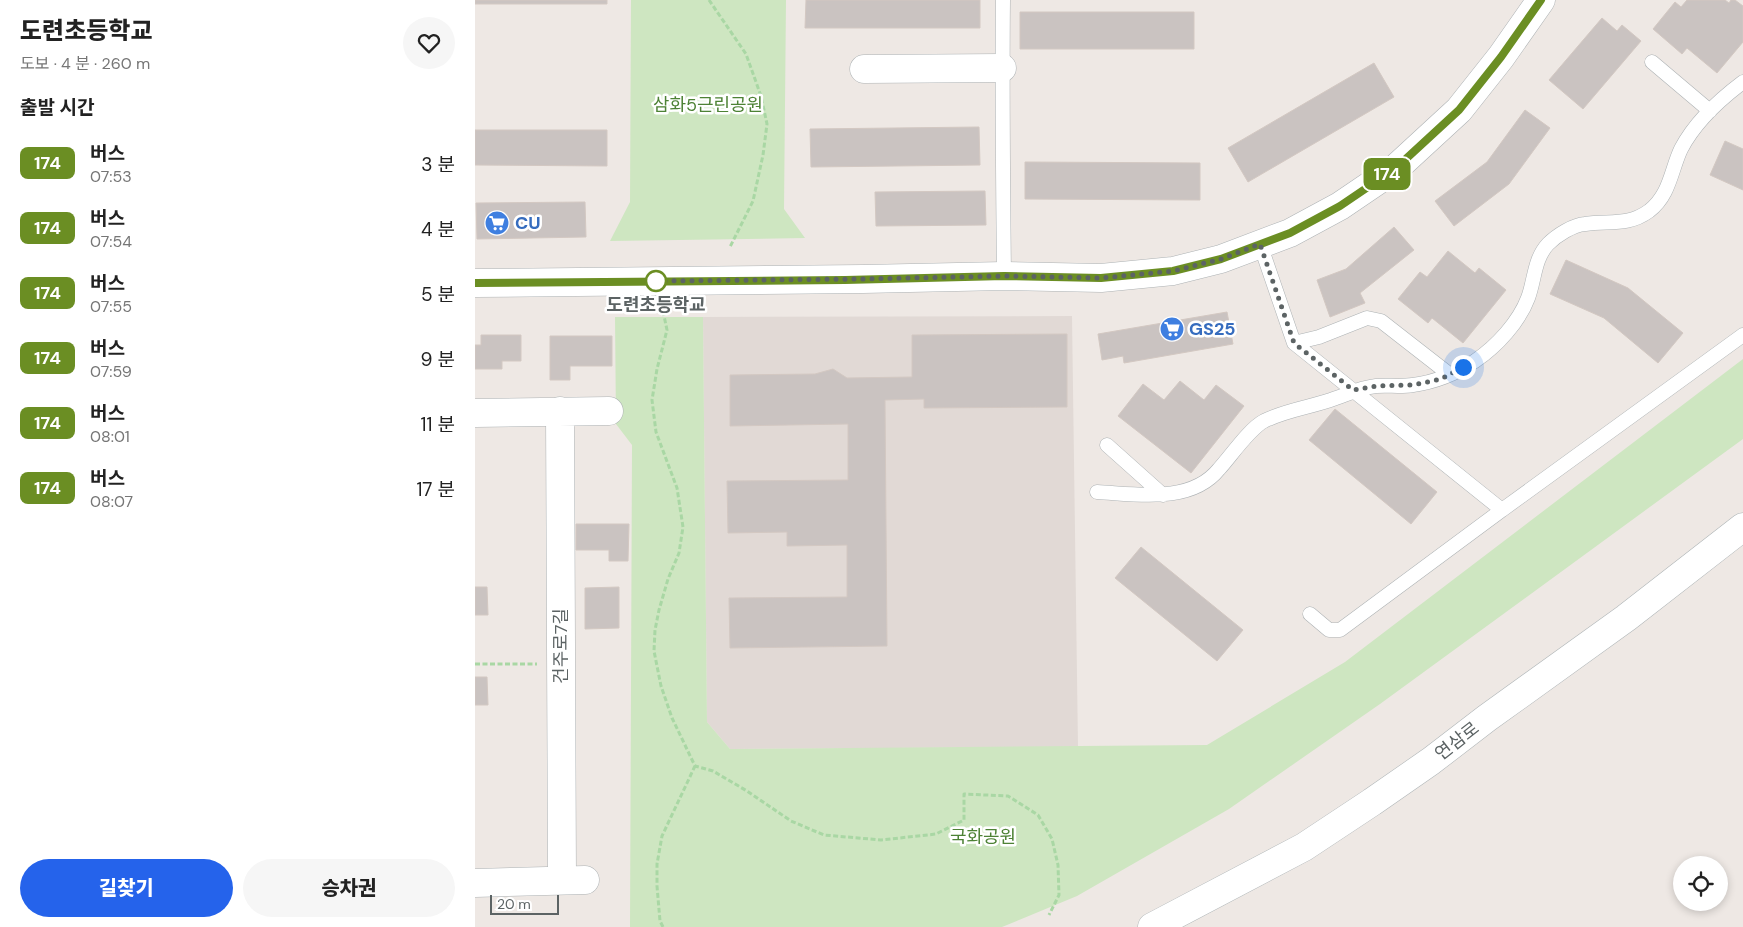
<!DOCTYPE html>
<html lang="ko">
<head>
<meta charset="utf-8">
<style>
  :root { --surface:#fff; --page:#f6f6f6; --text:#222; --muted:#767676; --accent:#2563eb }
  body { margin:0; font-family:"DM Sans","Noto Sans KR",sans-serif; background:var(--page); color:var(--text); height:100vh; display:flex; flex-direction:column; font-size:19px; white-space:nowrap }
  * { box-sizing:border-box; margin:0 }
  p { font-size:16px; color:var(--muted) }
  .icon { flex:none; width:28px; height:28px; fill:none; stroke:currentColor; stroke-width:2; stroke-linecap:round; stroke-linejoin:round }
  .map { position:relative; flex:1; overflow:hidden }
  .details { display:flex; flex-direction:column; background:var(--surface); width:475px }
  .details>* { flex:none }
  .badge { padding:0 10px; border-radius:8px; font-size:18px; line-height:32px }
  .fabs { position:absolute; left:1198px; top:856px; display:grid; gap:10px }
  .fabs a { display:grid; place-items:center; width:55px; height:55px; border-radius:50%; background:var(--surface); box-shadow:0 2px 8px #0003; font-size:25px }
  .scale { position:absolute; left:15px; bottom:12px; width:69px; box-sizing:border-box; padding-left:5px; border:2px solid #5c6364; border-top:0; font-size:14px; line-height:18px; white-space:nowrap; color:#5c6364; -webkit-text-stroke:4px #fff; paint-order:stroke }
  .you { position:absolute; width:25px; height:25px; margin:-12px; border:4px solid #fff; border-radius:50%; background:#1a73e8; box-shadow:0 0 0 8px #1a73e833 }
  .map>.badge { position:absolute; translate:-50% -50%; box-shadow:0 0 0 2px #fff }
  h2 { padding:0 20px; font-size:19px; line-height:45px }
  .round { display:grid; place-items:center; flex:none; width:52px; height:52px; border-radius:26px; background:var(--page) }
  .overview { display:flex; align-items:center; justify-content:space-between; height:85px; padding:0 20px }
  h1 { font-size:24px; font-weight:800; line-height:38px }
  .button { display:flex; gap:10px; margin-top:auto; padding:10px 20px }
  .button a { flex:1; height:58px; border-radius:30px; background:var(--accent); color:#fff; font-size:20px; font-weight:800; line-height:58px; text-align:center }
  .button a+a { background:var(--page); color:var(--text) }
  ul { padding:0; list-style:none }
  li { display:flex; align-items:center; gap:15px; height:65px; padding:0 20px }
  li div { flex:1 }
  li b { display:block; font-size:19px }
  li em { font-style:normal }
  li .badge { min-width:55px; font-weight:700; text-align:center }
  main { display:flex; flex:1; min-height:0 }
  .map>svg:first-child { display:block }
</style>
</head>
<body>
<main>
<section class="details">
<div class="overview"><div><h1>도련초등학교</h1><p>도보 · 4 분 · 260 m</p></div><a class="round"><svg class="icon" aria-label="heart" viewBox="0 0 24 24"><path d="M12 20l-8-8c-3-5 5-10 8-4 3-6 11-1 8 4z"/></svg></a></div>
<h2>출발 시간</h2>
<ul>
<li><span class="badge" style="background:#6b8e23;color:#fff">174</span><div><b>버스</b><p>07:53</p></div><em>3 분</em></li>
<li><span class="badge" style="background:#6b8e23;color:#fff">174</span><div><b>버스</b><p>07:54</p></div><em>4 분</em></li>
<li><span class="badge" style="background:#6b8e23;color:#fff">174</span><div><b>버스</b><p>07:55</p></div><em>5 분</em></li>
<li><span class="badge" style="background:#6b8e23;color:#fff">174</span><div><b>버스</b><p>07:59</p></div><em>9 분</em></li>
<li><span class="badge" style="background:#6b8e23;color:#fff">174</span><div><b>버스</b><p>08:01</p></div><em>11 분</em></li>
<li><span class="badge" style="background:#6b8e23;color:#fff">174</span><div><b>버스</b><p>08:07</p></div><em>17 분</em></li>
</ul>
<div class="button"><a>길찾기</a><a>승차권</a></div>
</section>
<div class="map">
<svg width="1268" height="927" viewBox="0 0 1268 927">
  <rect width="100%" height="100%" fill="#eee8e4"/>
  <path fill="#e1d9d5" d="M597 316 603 747 255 749 232 722 228 317Z"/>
  <path fill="#cee6c1" d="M156 0H311L309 209 330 238 135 241 155 202Z
    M140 317H228L232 722 255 749 732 745 870 662 1268 359V439L905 704 754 809 602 896 527 927H155L157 445 141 424Z"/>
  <path fill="#cac3c1" stroke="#d3c8c2" d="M0 0H132V4H0Z
    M331 0H505V28H330Z
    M1212 0H1250L1254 3 1256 0H1260L1268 6V42L1242 73 1212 48 1207 54 1178 29 1200 2 1206 7Z
    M545 12H719V49H545Z
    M1127 18 1142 31 1147 25 1166 41 1108 109 1074 80Z
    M899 63 919 97 773 182 753 148Z
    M1050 110 1075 128 1034 184 979 226 960 201 1012 162Z
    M504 127 505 165 336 167 335 129Z
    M0 130H132V166L0 165Z
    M1250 141 1268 149V190L1235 175Z
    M550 162 725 163V200L550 199Z
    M510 191 511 225 401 226 400 192Z
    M110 202 111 237 2 239 1 203Z
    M919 227 939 250 885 293 890 303 855 317 842 280 871 269Z
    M973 251 1000 273 1004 268 1031 290 988 343 957 318 953 323 923 299 945 272 952 277Z
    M1091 260 1153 288 1208 333 1183 363 1129 318 1075 294Z
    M752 312 758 344 649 363 648 356 627 360 623 334Z
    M592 334V407L449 408V399L410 400 412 646 255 648 254 598 372 597V545L312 546V532L253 533 252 481 373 480V424L255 426V375L340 374 358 369 372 378 437 377V335Z
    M6 335H46V361H27V369H0V345H6Z
    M75 336H137V366H95V380H75Z
    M705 381 729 400 741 385 769 406 716 473 643 416 668 384 689 400Z
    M860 409 962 492 936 524 834 440Z
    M101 524H154L153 561H134V550H101Z
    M666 547 768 630 742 661 640 578Z
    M0 587H12L13 615H0Z
    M144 587V628L110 629V588Z
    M0 677H12L13 705H0Z"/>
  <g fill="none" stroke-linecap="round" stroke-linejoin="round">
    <defs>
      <path id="service" d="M528 0C527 92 528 184 529 276
        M1177 62 1235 111
        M785 244 819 343 1027 510 865 630H854L835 614
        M819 343 844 337 892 318 906 321 974 374
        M632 445 688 495
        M622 492C662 494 716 504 744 469 756 456 774 429 789 421 813 409 838 407 861 398 875 393 885 388 901 386 913 385 926 387 938 385 960 382 982 373 1000 361 1022 346 1044 322 1053 298 1060 279 1059 259 1073 244 1082 235 1098 225 1110 224 1133 220 1152 227 1174 211 1195 195 1196 170 1206 149 1220 122 1244 100 1268 82
        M1027 510 1268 335"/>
      <path id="minor" d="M389 69 527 68
        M85 411 87 880
        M0 413 134 411
        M0 883 110 880"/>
      <path id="tertiary" d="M0 283 388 279 529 276 626 278 698 271 746 259 815 233 865 206 921 168 984 110 1026 57 1066 0"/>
      <path id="secondary" d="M677 927 829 847 897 802 956 761 1012 718 1151 618 1268 527"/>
    </defs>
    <use href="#service" stroke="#adb2b4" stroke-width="15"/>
    <use href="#minor" stroke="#adb2b4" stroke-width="29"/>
    <use href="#tertiary" stroke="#adb2b4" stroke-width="29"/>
    <use href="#secondary" stroke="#afb5b7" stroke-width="29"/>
    <path stroke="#a9d7a4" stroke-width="3" stroke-dasharray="5 2.5" stroke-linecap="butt" d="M234 0 271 54 286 96 292 124 288 155 278 201 255 247
      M188 311 192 330 182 369 177 400 181 432 202 488 208 527 204 553 193 579 184 610 180 630 179 651 186 686 197 718 220 766 238 771 272 791 316 821 349 835 406 840 461 834 489 820V794L533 796 563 815 577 839 583 865 584 895 574 915
      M0 664H62
      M188 927 185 921 182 886V864L187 836 220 766"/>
    <use href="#service" stroke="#fff" stroke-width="14"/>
    <use href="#minor" stroke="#fff" stroke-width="28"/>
    <use href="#tertiary" stroke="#fff" stroke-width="28"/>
    <use href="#secondary" stroke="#fff" stroke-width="28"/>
  </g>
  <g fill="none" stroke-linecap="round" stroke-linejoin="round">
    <defs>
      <path id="line" d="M0 283 370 280 529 276 626 278 698 271 746 259 815 233 865 206 921 168 984 110 1026 57 1066 0"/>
    </defs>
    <use href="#line" stroke="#fff" stroke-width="11"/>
    <use href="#line" stroke="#6b8e23" stroke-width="8"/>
    <path stroke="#5c6364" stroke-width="5" stroke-dasharray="0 9" d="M181 281 388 279 529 276 626 278 698 271 746 259 785 244 819 343 878 390 902 386 938 385 966 379 988 367"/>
  </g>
  <defs>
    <symbol id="supermarket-disc" viewBox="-11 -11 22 22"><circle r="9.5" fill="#3f7fe0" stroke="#fff"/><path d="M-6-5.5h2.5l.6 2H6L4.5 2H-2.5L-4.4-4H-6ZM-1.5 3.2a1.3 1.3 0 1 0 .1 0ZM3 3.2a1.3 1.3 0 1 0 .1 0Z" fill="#fff"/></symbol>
  </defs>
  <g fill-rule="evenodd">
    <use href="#supermarket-disc" x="8" y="209" width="28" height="28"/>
    <use href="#supermarket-disc" x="683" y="315" width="28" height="28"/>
  </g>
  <circle fill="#fff" stroke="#6b8e23" stroke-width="2.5" cx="181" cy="281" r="10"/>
  <g text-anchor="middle" stroke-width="5" stroke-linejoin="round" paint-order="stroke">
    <g font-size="18" fill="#4d8235" stroke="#fff">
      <text x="233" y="111">삼화5근린공원</text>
      <text x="508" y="843">국화공원</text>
    </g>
    <g font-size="18" font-weight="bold" fill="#366cbe" stroke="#fff" text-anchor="start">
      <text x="40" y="229">CU</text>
      <text x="714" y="335">GS25</text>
    </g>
    <g font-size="18" font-weight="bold" fill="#5c6364" stroke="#fff">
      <text x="181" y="311">도련초등학교</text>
    </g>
    <g font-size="18" fill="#5c6364" stroke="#fff">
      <text transform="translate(86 646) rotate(-90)" y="6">건주로7길</text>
      <text transform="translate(982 741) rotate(-38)" y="6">연삼로</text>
    </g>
  </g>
</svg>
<div class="fabs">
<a><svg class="icon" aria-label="locate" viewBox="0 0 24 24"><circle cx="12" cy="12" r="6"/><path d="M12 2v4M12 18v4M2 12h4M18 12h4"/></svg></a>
</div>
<div class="scale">20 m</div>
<div class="you" style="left:988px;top:367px"></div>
<b class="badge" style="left:912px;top:174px;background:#6b8e23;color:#fff">174</b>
</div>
</main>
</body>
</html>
